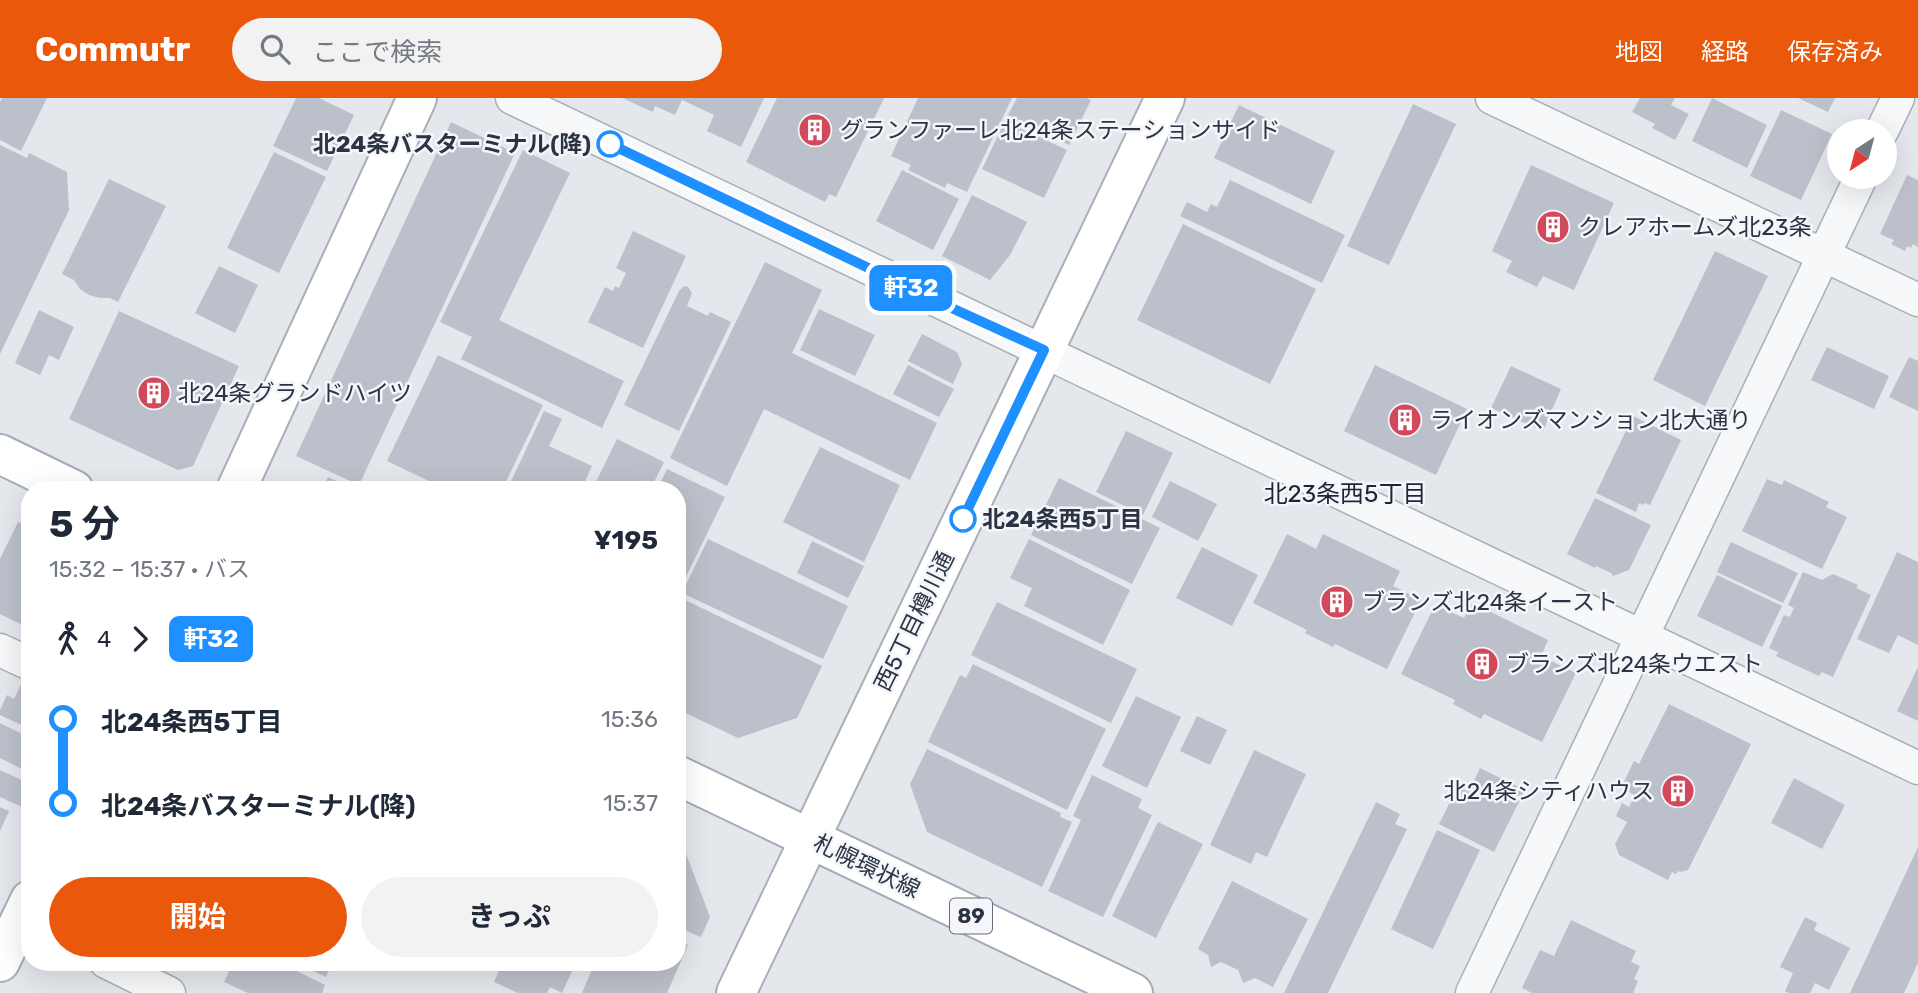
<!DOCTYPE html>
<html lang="ja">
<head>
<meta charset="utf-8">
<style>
  :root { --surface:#fff; --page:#f2f2f3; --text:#1f2937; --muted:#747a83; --accent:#ea580c }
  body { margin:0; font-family:Rubik,"Noto Sans JP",sans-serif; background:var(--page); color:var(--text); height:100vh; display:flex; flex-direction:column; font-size:26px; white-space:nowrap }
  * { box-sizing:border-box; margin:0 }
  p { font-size:23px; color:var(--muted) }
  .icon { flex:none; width:38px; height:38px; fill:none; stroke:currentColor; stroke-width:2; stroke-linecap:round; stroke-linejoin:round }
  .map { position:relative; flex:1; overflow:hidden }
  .sheet { position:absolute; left:21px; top:383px; width:665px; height:490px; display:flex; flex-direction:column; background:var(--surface); border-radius:28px; box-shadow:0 7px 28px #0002 }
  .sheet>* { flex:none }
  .badge { padding:0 14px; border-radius:10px; font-size:24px; line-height:46px }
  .needle { width:46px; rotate:216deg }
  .controls { position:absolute; left:1827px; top:21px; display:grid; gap:14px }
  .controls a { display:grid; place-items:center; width:70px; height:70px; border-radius:50%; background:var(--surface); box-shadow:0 7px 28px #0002; font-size:35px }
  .map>.badge { position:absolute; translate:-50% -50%; box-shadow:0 0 0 4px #fff }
  .legs { display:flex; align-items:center; gap:10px; height:77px; padding:0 28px; font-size:23px }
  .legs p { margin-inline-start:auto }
  .summary { display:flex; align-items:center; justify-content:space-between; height:119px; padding:0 28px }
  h1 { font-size:38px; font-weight:700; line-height:52px }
  .button { display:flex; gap:14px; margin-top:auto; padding:14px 28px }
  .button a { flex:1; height:80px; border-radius:42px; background:var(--accent); color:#fff; font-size:28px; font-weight:700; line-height:80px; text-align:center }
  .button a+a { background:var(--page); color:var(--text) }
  ul { padding:0 28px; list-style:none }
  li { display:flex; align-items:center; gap:24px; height:84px; font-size:26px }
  li i { display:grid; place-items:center; width:10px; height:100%; margin:0 9px; background:currentColor }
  li i::after { content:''; width:18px; height:18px; margin:-9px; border:5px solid; border-radius:50%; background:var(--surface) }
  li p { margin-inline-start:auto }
  li:first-child i { background:linear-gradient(#0000 50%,currentColor 0) }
  li:last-child i { background:linear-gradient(currentColor 50%,#0000 0) }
  header { display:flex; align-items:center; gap:42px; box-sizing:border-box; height:98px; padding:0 35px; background:var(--accent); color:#fff }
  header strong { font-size:33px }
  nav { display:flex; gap:38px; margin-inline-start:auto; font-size:24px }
  .search { width:490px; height:63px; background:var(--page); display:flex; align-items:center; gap:18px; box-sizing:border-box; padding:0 24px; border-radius:38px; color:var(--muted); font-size:26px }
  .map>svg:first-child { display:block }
</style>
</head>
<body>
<header>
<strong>Commutr</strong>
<div class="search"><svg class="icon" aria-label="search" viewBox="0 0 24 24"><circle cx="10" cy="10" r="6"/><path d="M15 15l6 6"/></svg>ここで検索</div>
<nav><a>地図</a><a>経路</a><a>保存済み</a></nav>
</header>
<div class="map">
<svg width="1918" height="895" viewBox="0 0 1918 895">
  <rect width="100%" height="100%" fill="#e4e7ec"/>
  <path fill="#bbc0ca" d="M2 0H47L21 53 0 42V4Z
    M296 0H319L354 17 327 73 273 48Z
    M622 0H764L741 49 707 33 714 17 682 2 675 17 655 8 653 14Z
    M777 0H884L836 99 829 96 825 104 746 64Z
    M918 0H1012L967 94 947 85 945 90 908 72 911 67 891 58Z
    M1017 0H1086L1091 2 1069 47 1008 17Z
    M1640 0H1675L1671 7 1689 16 1675 42 1652 30 1655 26 1632 14Z
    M1712 0 1767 27 1747 70 1692 43Z
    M1798 0H1835L1828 14Z
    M1413 6 1456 26 1389 167 1347 148Z
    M1239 7 1335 53 1311 106 1214 60Z
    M1781 12 1832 36 1801 102 1750 78Z
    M1005 23 1067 52 1044 100 982 71Z
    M451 24 515 55 359 387 296 358Z
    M0 47 27 60 29 55 67 74 69 112 0 256Z
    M523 52 570 75 499 222 624 283 602 330 461 261 472 239 440 224Z
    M274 54 326 79 279 175 227 150Z
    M1531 67 1614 105 1574 192 1543 178 1537 189 1506 174 1512 163 1492 153Z
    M902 72 959 101 933 152 876 123Z
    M1907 77 1918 82V149L1913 146 1911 150 1907 148 1905 153 1891 146 1894 142 1880 136Z
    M109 81 166 108 118 204 110 200H100L89 197 80 191 74 182 62 176Z
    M1230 82 1345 137 1322 185 1180 118 1187 104 1207 114 1211 106 1217 109Z
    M972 97 1027 124 1010 157 990 182 942 158Z
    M1183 126 1316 191 1270 286 1137 222Z
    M633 133 686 158 643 250 588 224 605 189 613 193 615 188 619 190 626 175 616 170Z
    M1715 153 1768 178 1705 308 1653 282Z
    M765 164 822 192 792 255 937 325 910 382 764 311 727 388 670 360Z
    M219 168 258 187 235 235 195 215Z
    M684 188 688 189 692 195 687 208 708 218 710 214 731 224 679 333 624 307 679 193Z
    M819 211 875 237 855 278 800 252Z
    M39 212 74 229 59 262 49 257 40 277 15 265Z
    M119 213 239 268 193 368 178 372 69 321Z
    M922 236 957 254 962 266 953 286 908 263Z
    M1827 249 1889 278 1874 311 1811 282Z
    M438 257 543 307 502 392H427L431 384 387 363Z
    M1909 259 1918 263V313L1889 299Z
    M908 267 954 291 939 319 893 296Z
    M1375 267 1467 311 1436 377 1344 333Z
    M1511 268 1561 291 1543 333 1491 310Z
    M544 313 562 321 549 348 592 368 581 392H507Z
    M1633 318 1681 342 1650 407 1645 405 1643 407 1639 405 1636 414 1596 395Z
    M1126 333 1173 355 1143 417 1096 394Z
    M617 341 664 364 650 392H592Z
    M820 349 900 387 864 464 783 424Z
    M667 371 725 399 677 497V392H657Z
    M328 379 355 392H321Z
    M1059 380 1160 430 1132 486 1031 437Z
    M1767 381 1782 387 1784 382 1829 404 1826 409 1847 419 1822 471 1742 433Z
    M365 383 385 392H361Z
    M1170 383 1217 406 1198 443 1152 419Z
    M1595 400 1651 427 1629 472 1613 478 1611 475 1596 468 1595 470 1567 456Z
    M18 424 30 429 29 530 0 516V461Z
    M1287 436 1316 451 1323 436 1400 473 1393 488 1421 502 1387 571 1335 546 1333 549 1305 535 1307 532 1253 505Z
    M708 441 848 508 823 561 682 495Z
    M1029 441 1130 492 1103 547 1024 508 1032 490 1010 480Z
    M812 443 864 468 848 500 797 475Z
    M1731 444 1798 475 1783 505 1717 474Z
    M1202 449 1258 477 1232 528 1176 500Z
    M1897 454 1918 464V547L1898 537 1889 555 1857 541Z
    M1803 474 1822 482 1833 476 1858 487 1856 490 1871 497 1833 579 1822 574 1819 578 1776 558 1778 554 1769 550 1784 517 1790 519 1794 510 1788 507Z
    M1717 477 1782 508 1762 549 1697 518Z
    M681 500 822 568 797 620 738 640 677 611V508Z
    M997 504 1137 571 1111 625 971 557Z
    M1472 505 1548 542 1541 558 1576 575 1542 644 1484 616 1481 621 1453 606 1455 602 1401 576 1435 507 1464 520Z
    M973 566 1106 631 1067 712 928 644 960 577 966 580Z
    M1918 569V623L1897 613Z
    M25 578 30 580V631L0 617V612L7 597 14 601Z
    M1136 598 1181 619 1147 690 1102 668Z
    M1669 606 1751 646 1688 772 1680 774 1678 773 1676 776 1672 774 1668 782 1619 757 1615 746 1627 724 1616 718 1622 705 1629 709 1635 697 1621 690 1634 663 1639 666Z
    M1197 618 1227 632 1210 667 1180 653Z
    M0 625 30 640V675L0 660Z
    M927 651 1061 715 1060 719 1072 724 1042 789 927 734 910 686Z
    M1254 652 1306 676 1267 759 1256 754 1251 766 1210 747Z
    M1480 670 1525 692 1494 754 1439 726 1458 688 1469 694Z
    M0 672 30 686V705L27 711 0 699Z
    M1092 677 1142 701 1138 710 1152 717 1103 819 1048 793 1081 722 1073 718Z
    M1794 680 1845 707 1822 751 1771 725Z
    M1376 704 1400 716 1395 726 1407 731 1328 895H1284Z
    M0 709 9 713 0 733Z
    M1158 724 1203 746 1156 840 1112 818Z
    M1437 732 1480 752 1433 851 1391 831Z
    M1918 749V865L1904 895H1850Z
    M677 750 685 753 710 819 701 839 677 829Z
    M1232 783 1308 821 1273 889 1255 880 1243 885 1238 872 1221 864 1211 869 1208 857 1198 851Z
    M1805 819 1817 825 1814 832 1850 850 1829 892 1815 885 1810 895H1788L1785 893 1793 875 1780 869Z
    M1571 822 1636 853 1631 864 1640 868 1634 881 1638 883 1633 895H1532L1522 890 1540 852 1554 858Z
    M677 843 688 847 667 895H582L595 864H677Z
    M233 864H278L325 887 322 895H248L224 884Z
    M294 864H333L326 879Z
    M503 864H576L562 895 550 889 547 895H518L494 884Z"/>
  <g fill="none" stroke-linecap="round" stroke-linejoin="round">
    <defs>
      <path id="street" d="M512 0 1918 670
        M1492 0 1918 202
        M1882 33 1898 0
        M0 552 30 566
        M106 864 169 895
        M1472 895 1861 79"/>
      <path id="secondary" d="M236 392 417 0
        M0 864 30 802
        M736 895 1165 0"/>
      <path id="primary" d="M0 356 74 392
        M677 677 1133 895"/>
    </defs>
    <use href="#street" stroke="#a9aeb7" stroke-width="35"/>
    <use href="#secondary" stroke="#a9aeb7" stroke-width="42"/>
    <use href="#primary" stroke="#a3abb8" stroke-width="42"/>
    <use href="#street" stroke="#f7f8fa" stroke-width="32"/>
    <use href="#secondary" stroke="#fff" stroke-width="38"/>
    <use href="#primary" stroke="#fff" stroke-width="38"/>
  </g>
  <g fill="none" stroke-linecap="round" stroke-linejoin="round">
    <defs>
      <path id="line-1" d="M610 46 956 212 1044 252 963 421"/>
    </defs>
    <use href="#line-1" stroke="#fff" stroke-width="16"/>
    <use href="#line-1" stroke="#1e90ff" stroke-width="10"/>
  </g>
  <defs>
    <symbol id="building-disc" viewBox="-11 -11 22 22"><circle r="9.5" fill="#d1495b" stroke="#f4f6f9"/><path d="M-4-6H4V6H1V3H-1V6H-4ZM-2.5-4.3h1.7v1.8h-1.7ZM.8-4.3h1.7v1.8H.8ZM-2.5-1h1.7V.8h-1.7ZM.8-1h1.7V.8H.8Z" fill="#fff"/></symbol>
  </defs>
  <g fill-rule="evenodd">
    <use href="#building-disc" x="796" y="13" width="38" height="38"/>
    <use href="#building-disc" x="1534" y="110" width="38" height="38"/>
    <use href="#building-disc" x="135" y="276" width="38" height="38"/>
    <use href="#building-disc" x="1386" y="303" width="38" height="38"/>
    <use href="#building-disc" x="1318" y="485" width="38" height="38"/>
    <use href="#building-disc" x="1463" y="547" width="38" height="38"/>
    <use href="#building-disc" x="1659" y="674" width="38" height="38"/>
  </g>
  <g fill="#fff" stroke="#1e90ff" stroke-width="3.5">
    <circle cx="610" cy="46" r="12"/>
    <circle cx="963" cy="421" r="12"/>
  </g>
  <g text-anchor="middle" stroke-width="5" stroke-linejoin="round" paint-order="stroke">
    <rect fill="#f4f6f9" stroke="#676e7b" stroke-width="2" x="950" y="800.5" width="42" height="35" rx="5"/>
    <g font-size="21" font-weight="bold" fill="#2b3445">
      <text x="971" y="825">89</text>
    </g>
    <g font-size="23" fill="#2b3445" stroke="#f4f6f9" text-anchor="start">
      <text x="840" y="40">グランファーレ北24条ステーションサイド</text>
      <text x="1578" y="137">クレアホームズ北23条</text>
      <text x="178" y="303">北24条グランドハイツ</text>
      <text x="1430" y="330">ライオンズマンション北大通り</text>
      <text x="1362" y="512">ブランズ北24条イースト</text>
      <text x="1506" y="574">ブランズ北24条ウエスト</text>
      <text x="1654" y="701" text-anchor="end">北24条シティハウス</text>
    </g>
    <g font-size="23" font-weight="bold" fill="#2b3445" stroke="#f4f6f9" text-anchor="end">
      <text x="591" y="54">北24条バスターミナル(降)</text>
      <text x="982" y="429" text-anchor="start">北24条西5丁目</text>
    </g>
    <g font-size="23" fill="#2b3445" stroke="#f4f6f9">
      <text transform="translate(914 523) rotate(-64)" y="8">西5丁目樽川通</text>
      <text transform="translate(867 768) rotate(26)" y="8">札幌環状線</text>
    </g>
    <g font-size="24" fill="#1d2536" stroke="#f4f6f9">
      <text x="1345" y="404">北23条西5丁目</text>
    </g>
  </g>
</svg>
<div class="controls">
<a><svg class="needle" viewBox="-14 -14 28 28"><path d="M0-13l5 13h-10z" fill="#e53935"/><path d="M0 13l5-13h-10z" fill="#747a83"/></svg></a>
</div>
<b class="badge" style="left:911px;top:190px;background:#1e90ff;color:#fff">軒32</b>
<section class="sheet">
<div class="summary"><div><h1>5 分</h1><p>15:32 – 15:37 · バス</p></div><b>¥195</b></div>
<div class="legs"><svg class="icon" aria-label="walk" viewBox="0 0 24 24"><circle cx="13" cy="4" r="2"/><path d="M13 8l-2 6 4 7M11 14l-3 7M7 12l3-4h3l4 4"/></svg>4<svg class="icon" aria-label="forward" viewBox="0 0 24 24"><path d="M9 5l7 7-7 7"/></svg><b class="badge" style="background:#1e90ff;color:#fff">軒32</b></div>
<ul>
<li><i style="color:#1e90ff"></i><b>北24条西5丁目</b><p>15:36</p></li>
<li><i style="color:#1e90ff"></i><b>北24条バスターミナル(降)</b><p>15:37</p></li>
</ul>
<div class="button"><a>開始</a><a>きっぷ</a></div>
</section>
</div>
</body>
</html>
